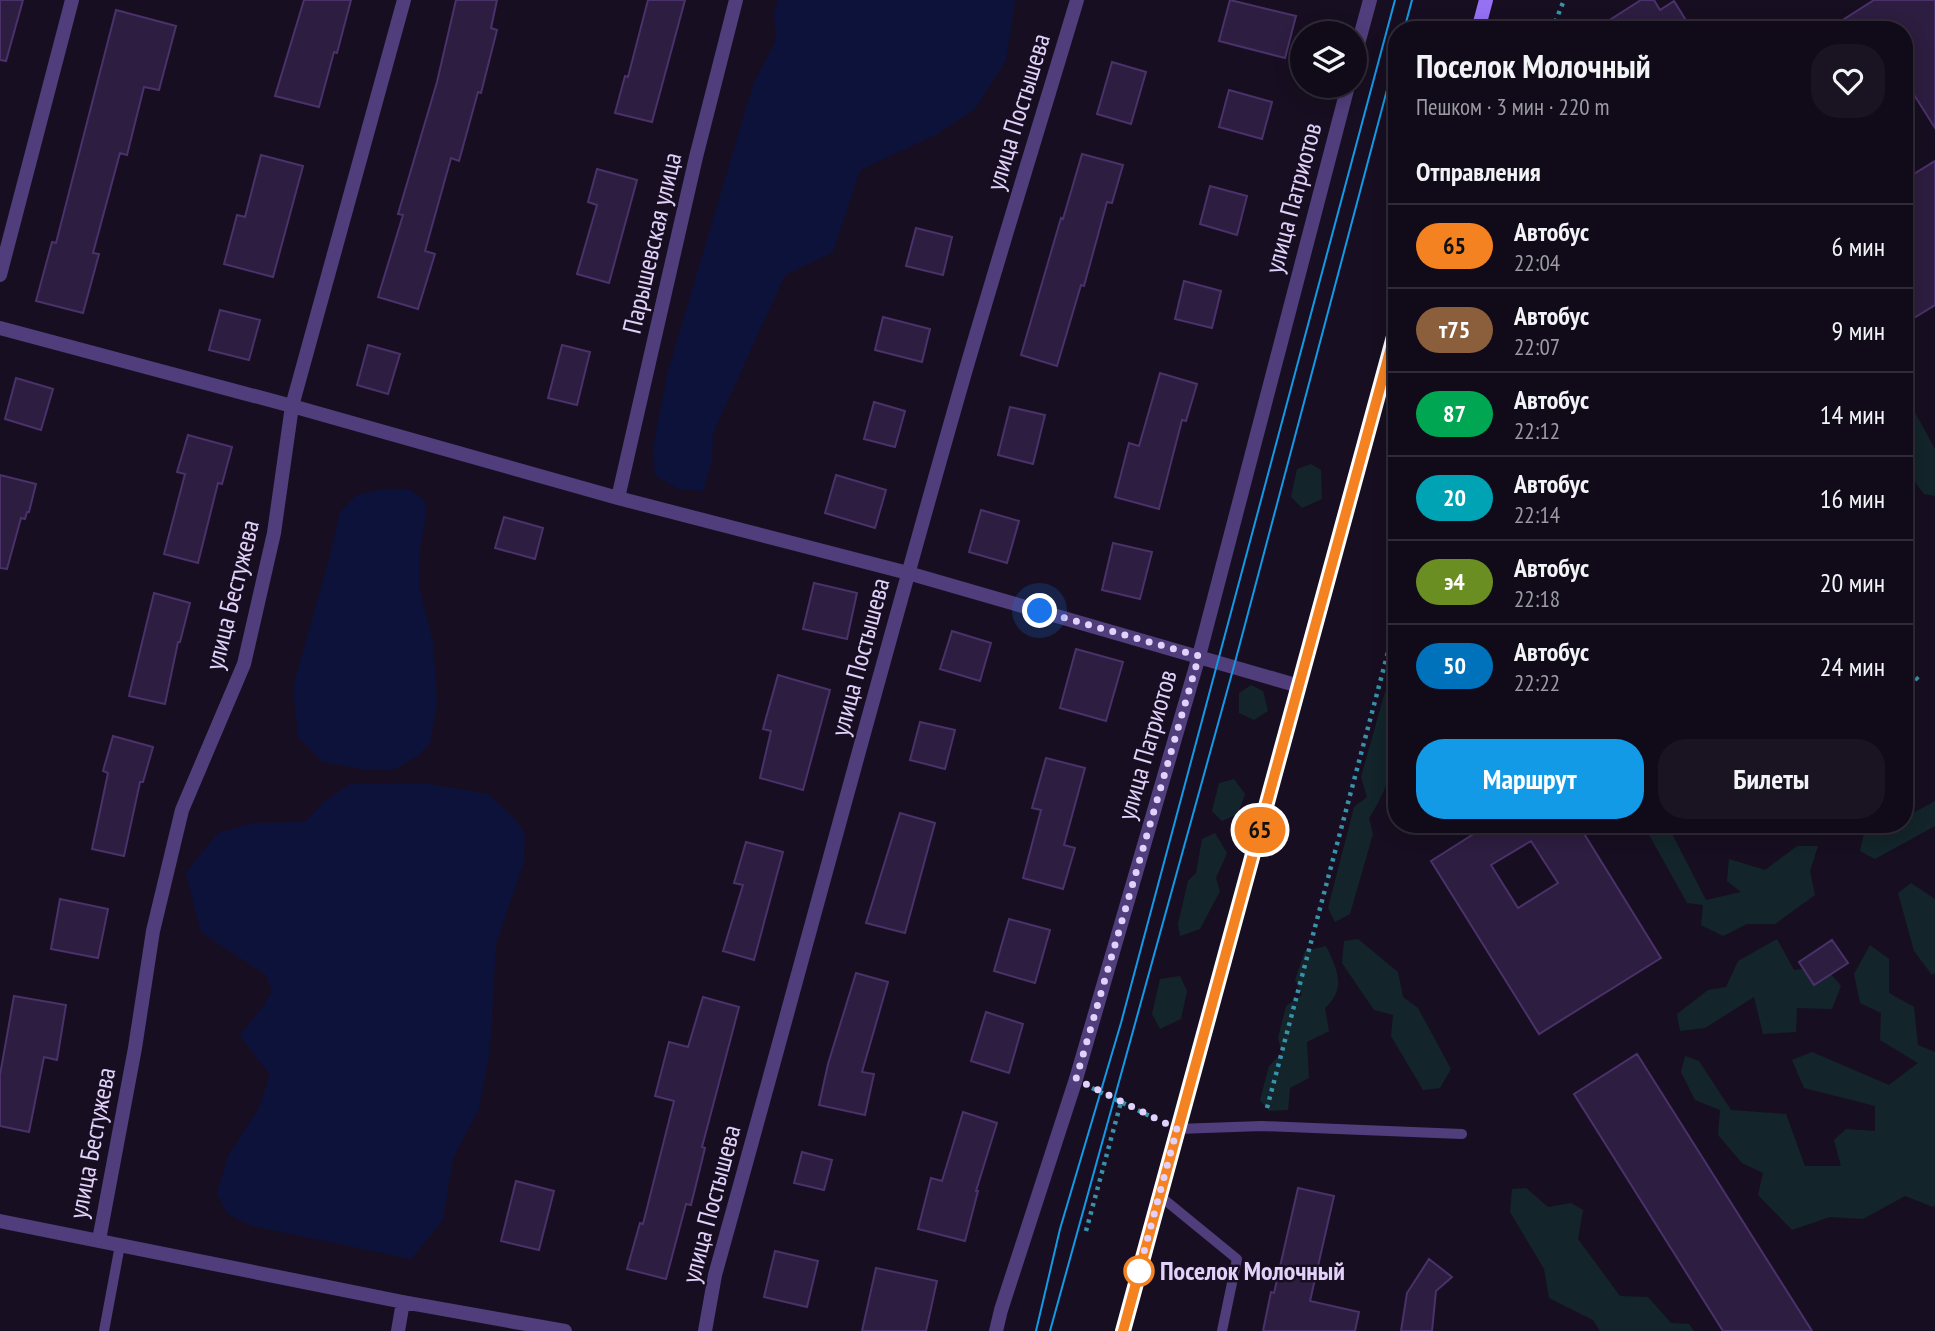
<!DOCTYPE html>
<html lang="ru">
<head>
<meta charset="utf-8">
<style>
  :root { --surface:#110b19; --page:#1a1422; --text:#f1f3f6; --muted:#9c9ba2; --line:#302b38; --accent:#139ae7 }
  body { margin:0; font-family:"PT Sans Narrow",sans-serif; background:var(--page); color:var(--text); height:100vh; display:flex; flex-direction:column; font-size:26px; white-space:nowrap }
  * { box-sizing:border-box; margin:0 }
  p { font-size:23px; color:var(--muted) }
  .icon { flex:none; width:38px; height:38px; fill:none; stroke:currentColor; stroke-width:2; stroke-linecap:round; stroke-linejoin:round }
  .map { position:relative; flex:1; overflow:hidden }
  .panel { position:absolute; left:1388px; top:21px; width:525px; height:812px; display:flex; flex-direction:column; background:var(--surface); border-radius:28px; box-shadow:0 4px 18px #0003,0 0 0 2px var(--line) }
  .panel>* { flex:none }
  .badge { padding:0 14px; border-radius:23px; font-size:24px; line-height:46px }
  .controls { position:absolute; left:1290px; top:21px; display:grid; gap:14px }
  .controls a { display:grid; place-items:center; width:77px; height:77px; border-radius:50%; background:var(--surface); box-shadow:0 4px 18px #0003,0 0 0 2px var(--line); font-size:35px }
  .you { position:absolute; width:35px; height:35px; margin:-18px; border:5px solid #fff; border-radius:50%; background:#1a73e8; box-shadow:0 0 0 10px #1a73e833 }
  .map>.badge { position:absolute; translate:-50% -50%; box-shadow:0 0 0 4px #fff }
  h2 { padding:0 28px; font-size:26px; line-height:63px }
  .round { display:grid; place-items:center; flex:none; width:74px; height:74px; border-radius:28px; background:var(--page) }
  .summary { display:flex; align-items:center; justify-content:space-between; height:119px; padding:0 28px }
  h1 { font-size:33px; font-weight:700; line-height:52px }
  .button { display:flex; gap:14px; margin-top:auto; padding:14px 28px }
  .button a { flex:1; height:80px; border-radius:28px; background:var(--accent); color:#fff; font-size:28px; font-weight:700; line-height:80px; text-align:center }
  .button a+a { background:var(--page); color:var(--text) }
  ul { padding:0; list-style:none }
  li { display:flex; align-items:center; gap:21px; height:84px; padding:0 28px; border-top:2px solid var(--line) }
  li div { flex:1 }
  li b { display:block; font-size:26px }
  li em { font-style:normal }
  li .badge { min-width:77px; font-weight:700; text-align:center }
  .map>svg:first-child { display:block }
</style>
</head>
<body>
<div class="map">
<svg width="1935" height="1331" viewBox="0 0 1935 1331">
  <rect width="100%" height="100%" fill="#170f21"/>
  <path fill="#13252a" d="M1904 407H1912L1935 449V496L1924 494 1904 468Z
    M1311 464 1321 470 1322 499 1302 508 1291 497 1297 469Z
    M1251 685 1263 691 1268 711 1254 720 1239 713V693Z
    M1396 686C1397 736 1398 775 1369 818L1373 834 1350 914 1335 922 1328 908 1354 807 1367 797 1361 777 1385 692Z
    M1234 779 1245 794 1238 814 1222 821 1212 811 1219 783Z
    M1935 801V826L1875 859 1860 851 1866 824H1888V826L1904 824V818Z
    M1643 824H1667L1706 900 1741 892 1727 881 1729 859 1765 870 1797 846H1818L1810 871 1815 895 1775 924H1747L1723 936 1701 925 1703 905 1687 903Z
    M1215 833 1227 853 1216 878 1220 891 1200 929 1180 936 1178 924 1188 881 1196 873 1202 839Z
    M1911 883 1935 899V973L1932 975 1914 951 1898 893Z
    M1358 939 1398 972 1403 997 1418 1008 1451 1069 1440 1088 1423 1090 1391 1036 1393 1015 1374 1010 1342 963 1344 941Z
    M1777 939 1794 970 1825 967 1841 986 1832 1009 1797 1008 1796 1032 1763 1034 1754 997 1705 1028 1680 1031 1677 1014 1708 990 1726 987 1738 961Z
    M1870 945 1889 959V993L1914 1007 1918 1045 1935 1052V1205L1933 1207 1905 1196 1863 1219 1830 1217 1792 1230 1758 1195 1763 1173 1742 1163 1718 1135 1720 1110 1695 1100 1681 1072 1685 1056 1699 1061 1731 1110 1786 1114 1805 1166H1841L1834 1140 1846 1129 1875 1131V1106L1804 1088 1792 1060 1812 1052 1889 1085 1918 1063 1880 1040 1881 1013 1860 1003 1854 974Z
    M1326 946C1337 969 1347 988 1325 1008L1329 1031 1307 1042 1309 1078 1290 1088 1288 1110 1269 1111 1260 1100 1269 1066 1282 1053 1278 1038 1286 1006 1302 995 1295 980 1305 951Z
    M1180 976 1187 991 1181 1019 1160 1029 1152 1014 1160 979Z
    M1526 1188 1548 1207 1571 1203 1583 1210 1578 1239 1620 1296 1648 1297 1671 1323 1689 1324 1694 1331H1600L1593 1320 1549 1298 1544 1269 1510 1212 1512 1189Z"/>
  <path fill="#0d123b" d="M778 0H1015L1006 60 975 109 937 134 860 170 833 252 785 275 713 433 712 460 703 491 678 489 655 475 653 447 668 371 753 85 776 40 774 13Z
    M383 489 411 490 426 502V515L419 554V587L433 642 437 702 430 743 418 756 395 769 367 770 323 762 298 737 293 687 329 559 340 512 356 495Z
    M350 784H428L488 794 513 817 525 834 524 862 496 944 490 1049 479 1109 453 1158 443 1220 411 1259 253 1226 228 1214 217 1193 228 1156 259 1108 270 1075 240 1035 262 1008 272 991 266 975 201 932 186 873 218 833 253 823 305 822 324 802Z"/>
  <path fill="#2d1d40" stroke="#4b316a" stroke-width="2" fill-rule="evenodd" d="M0 0H23L6 61 0 60Z
    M304 0H351L337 53 334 52 319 107 275 96Z
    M456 0H497L491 28 497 30 481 93 478 92 459 161 451 158 425 251 435 254 418 309 378 297 403 215 398 214 437 82Z
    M648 0H685L652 122 615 113 625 76 628 77Z
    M1230 0 1296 16 1285 58 1219 41Z
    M1641 0H1654L1660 10 1674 1 1692 30H1594Z
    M1874 0H1935V128L1904 79V30H1827Z
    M116 10 176 26 159 90 144 87 127 155 120 153 93 253 99 254 83 313 36 301 52 242 56 243Z
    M1112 62 1146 72 1131 124 1097 114Z
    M1229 90 1272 102 1262 139 1219 127Z
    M1082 154 1123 165 1112 203 1107 202 1084 286 1081 285 1057 366 1021 355 1061 218 1063 219Z
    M261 155 303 166 273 277 224 264 237 215 245 217Z
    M1935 161V305L1904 324V180Z
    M597 169 637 180 609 283 577 274 597 205 588 202Z
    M1210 186 1247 196 1237 235 1200 224Z
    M916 228 952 237 943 275 906 266Z
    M1184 281 1221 291 1212 328 1175 319Z
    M220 310 260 320 249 360 209 350Z
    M883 317 930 329 922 362 875 350Z
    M368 345 400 354 388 394 357 385Z
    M562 345 590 352 577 405 548 398Z
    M1160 373 1197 384 1186 421 1182 420 1159 509 1115 497 1129 443 1139 446Z
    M16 378 53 389 41 430 5 419Z
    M874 402 905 411 895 447 864 439Z
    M1010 407 1045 415 1033 464 998 455Z
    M188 435 232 447 222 484 218 483 198 563 164 554 185 474 177 472Z
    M0 475 36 484 29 512H27L25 519 21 518 7 569 0 568Z
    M836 475 886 490 875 528 825 513Z
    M981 510 1019 521 1007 563 969 552Z
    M504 517 543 528 535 559 495 548Z
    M1113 543 1152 552 1140 599 1102 590Z
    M814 583 857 593 847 639 803 629Z
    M154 593 190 603 180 642H178L165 704 129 696Z
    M952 631 991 643 980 681 940 669Z
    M1076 649 1123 662 1106 721 1060 708Z
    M778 675 830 690 803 790 760 778 771 731 763 729Z
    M920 722 955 730 945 769 910 760Z
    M113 736 153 747 143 782H140L124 856 92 849 108 773 103 771Z
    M1046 758 1085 768 1064 845 1075 848 1063 889 1023 878 1041 810 1032 808Z
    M900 813 935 823 905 933 866 923Z
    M1465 824H1578L1661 958 1539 1034 1431 861 1472 835ZM1531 841 1558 883 1518 908 1491 865Z
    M746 842 783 852 754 960 723 951 743 885 734 883Z
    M60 899 108 909 98 958 51 949Z
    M1009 919 1050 930 1035 983 994 971Z
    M1832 940 1848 963 1814 985 1799 962Z
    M856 973 888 982 862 1072 874 1074 865 1115 819 1105 828 1064Z
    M14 996 66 1005 57 1060 44 1057 29 1132 0 1126V1075Z
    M703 997 739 1007 702 1147 705 1148 691 1205 686 1204 666 1279 627 1269 640 1223 643 1224 674 1101 655 1096 669 1042 688 1047Z
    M986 1012 1023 1024 1009 1073 971 1061Z
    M1637 1054 1812 1331H1723L1574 1094Z
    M963 1112 997 1123 976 1191H978L965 1241 918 1229 931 1178 942 1181Z
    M802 1152 832 1160 824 1190 794 1183Z
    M516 1181 554 1191 539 1250 501 1241Z
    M1298 1188 1334 1196 1310 1301 1359 1312 1355 1331H1263L1271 1292 1274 1293Z
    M775 1251 818 1261 807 1307 764 1297Z
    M1429 1259 1452 1277 1436 1291 1432 1331H1401L1407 1293Z
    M876 1268 937 1281 926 1331H862Z"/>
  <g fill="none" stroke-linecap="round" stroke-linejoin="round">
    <path stroke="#3893aa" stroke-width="4.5" stroke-dasharray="3.5 5" stroke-linecap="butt" d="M1552 30 1564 0
      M1904 665 1920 682
      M1092 1088 1160 1121
      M1267 1108 1396 622
      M1086 1231 1121 1102"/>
    <path stroke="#503e7c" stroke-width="10" d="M1177 1129 1262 1126 1462 1134
      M1160 1196 1237 1259 1222 1331
      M104 1331 120 1245"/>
    <path stroke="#503e7c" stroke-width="14" d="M1354 59 1370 0
      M0 275 72 0
      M0 328 292 406 618 498 908 573 1299 686
      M618 498 696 157 736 0
      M0 1221 403 1302 565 1331
      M99 1240 135 1048 153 931 182 810 244 664 274 533 292 406 404 0
      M398 1331 403 1302
      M705 1331 715 1275C798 978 877 679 962 383 999 255 1039 127 1077 0
      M996 1331 1001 1310 1076 1079 1199 656 1348 86"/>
    <path stroke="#9671f4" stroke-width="14" d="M1478 30 1486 0
      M1123 1331 1396 329"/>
    <path stroke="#139ae7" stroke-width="2" d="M1404 30 1412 0
      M1036 1331 1060 1229 1121 1023 1395 0
      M1050 1331 1234 666 1396 56"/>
  </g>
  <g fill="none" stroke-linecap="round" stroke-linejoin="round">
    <defs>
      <path id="line" d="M1123 1331 1396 329"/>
    </defs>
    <use href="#line" stroke="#fff" stroke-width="16"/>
    <use href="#line" stroke="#f58220" stroke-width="10"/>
    <path stroke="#e2d2fb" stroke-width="7" stroke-dasharray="0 12.6" d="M1040 611 1199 656 1076 1079 1177 1129 1137 1278 1139 1271"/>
  </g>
  <circle fill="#fff" stroke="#f58220" stroke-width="3.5" cx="1139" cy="1271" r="14"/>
  <g text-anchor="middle" stroke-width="5" stroke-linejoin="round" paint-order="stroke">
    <g font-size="26" fill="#e2d2fb" stroke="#170f21">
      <text transform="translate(1018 112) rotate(-73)" y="9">улица Постышева</text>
      <text transform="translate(1293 198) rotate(-75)" y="9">улица Патриотов</text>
      <text transform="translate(652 243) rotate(-77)" y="9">Парышевская улица</text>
      <text transform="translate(232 595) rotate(-76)" y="9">улица Бестужева</text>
      <text transform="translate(860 657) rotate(-75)" y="9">улица Постышева</text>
      <text transform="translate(1147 745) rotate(-74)" y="9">улица Патриотов</text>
      <text transform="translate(92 1143) rotate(-79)" y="9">улица Бестужева</text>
      <text transform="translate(711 1204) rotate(-75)" y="9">улица Постышева</text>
    </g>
    <g font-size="26" font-weight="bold" fill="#e2d2fb" stroke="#170f21" text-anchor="start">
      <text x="1160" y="1280">Поселок Молочный</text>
    </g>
  </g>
</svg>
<div class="controls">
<a><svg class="icon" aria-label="layers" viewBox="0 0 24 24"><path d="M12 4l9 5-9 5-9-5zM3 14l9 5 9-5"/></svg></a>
</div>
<div class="you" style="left:1040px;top:611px"></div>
<b class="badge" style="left:1260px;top:830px;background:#f58220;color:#111">65</b>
<section class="panel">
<div class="summary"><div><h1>Поселок Молочный</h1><p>Пешком · 3 мин · 220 m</p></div><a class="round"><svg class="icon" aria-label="heart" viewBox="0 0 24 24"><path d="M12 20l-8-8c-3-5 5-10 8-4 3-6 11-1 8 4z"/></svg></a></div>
<h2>Отправления</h2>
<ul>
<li><span class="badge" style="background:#f58220;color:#111">65</span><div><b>Автобус</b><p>22:04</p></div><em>6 мин</em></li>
<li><span class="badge" style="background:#8b5e3c;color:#fff">т75</span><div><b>Автобус</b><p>22:07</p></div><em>9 мин</em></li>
<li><span class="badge" style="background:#00a651;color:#fff">87</span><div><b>Автобус</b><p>22:12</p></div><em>14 мин</em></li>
<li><span class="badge" style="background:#00a3b4;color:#fff">20</span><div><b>Автобус</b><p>22:14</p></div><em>16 мин</em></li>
<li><span class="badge" style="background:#6b8e23;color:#fff">э4</span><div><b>Автобус</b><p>22:18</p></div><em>20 мин</em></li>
<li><span class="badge" style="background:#0072bc;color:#fff">50</span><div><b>Автобус</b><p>22:22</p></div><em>24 мин</em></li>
</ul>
<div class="button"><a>Маршрут</a><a>Билеты</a></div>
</section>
</div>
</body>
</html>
